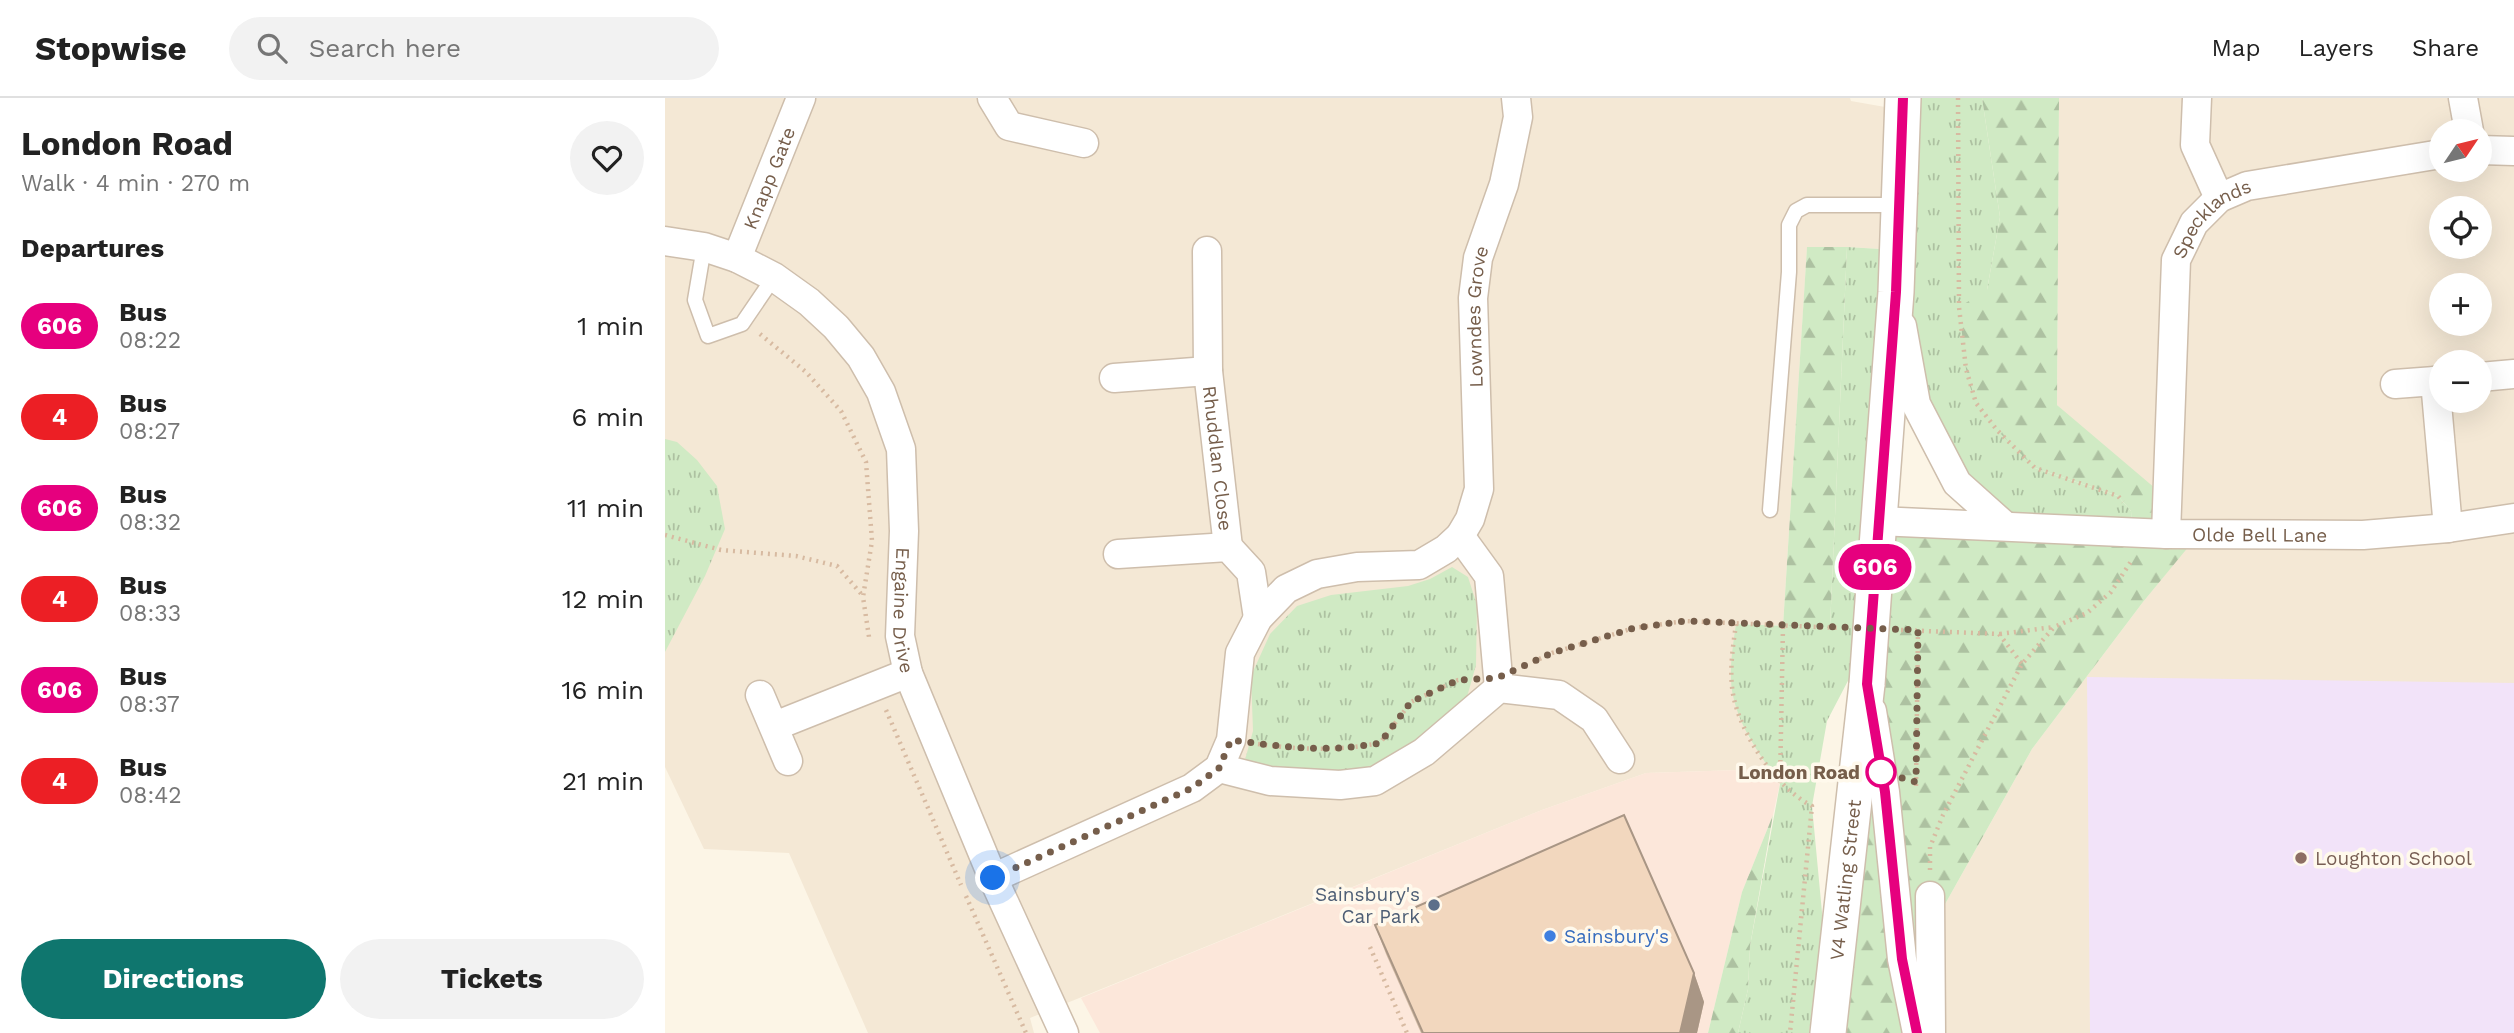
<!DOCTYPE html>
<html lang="en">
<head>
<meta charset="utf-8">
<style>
  :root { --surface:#fff; --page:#f2f2f2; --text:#222; --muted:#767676; --line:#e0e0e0; --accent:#0f766e }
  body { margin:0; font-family:"Work Sans",sans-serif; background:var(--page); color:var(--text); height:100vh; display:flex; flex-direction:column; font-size:26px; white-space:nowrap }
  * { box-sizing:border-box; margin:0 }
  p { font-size:23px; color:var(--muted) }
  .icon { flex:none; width:38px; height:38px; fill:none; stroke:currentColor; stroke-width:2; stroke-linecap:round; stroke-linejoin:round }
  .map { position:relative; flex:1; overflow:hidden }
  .drawer { display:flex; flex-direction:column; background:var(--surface); width:665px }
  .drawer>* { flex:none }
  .badge { padding:0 14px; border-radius:23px; font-size:24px; line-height:46px }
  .needle { width:46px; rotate:55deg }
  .buttons { position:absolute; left:1764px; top:21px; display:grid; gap:14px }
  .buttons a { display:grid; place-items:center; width:63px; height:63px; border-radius:50%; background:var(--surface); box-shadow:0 7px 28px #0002; font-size:35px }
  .you { position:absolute; width:35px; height:35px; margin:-18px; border:5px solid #fff; border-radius:50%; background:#1a73e8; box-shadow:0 0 0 10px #1a73e833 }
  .map>.badge { position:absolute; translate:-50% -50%; box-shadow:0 0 0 4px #fff }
  h2 { padding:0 21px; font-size:26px; line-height:63px }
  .round { display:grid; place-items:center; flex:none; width:74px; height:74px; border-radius:37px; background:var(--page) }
  .head { display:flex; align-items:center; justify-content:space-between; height:119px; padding:0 21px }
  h1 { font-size:33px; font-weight:700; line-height:52px }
  .action { display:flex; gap:14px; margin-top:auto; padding:14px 21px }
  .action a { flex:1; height:80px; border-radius:42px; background:var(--accent); color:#fff; font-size:28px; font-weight:700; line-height:80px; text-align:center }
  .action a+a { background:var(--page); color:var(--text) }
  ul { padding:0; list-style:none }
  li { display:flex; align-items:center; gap:21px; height:91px; padding:0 21px }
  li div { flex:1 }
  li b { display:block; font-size:26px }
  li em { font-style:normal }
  li .badge { min-width:77px; font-weight:700; text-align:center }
  header { display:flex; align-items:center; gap:42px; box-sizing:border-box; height:98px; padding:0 35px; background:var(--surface); border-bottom:2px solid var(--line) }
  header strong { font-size:33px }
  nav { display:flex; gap:38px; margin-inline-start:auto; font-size:24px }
  .search { width:490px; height:63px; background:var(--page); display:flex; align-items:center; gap:18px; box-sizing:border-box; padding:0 24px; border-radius:38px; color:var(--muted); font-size:26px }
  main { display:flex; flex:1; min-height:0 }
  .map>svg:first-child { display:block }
</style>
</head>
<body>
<header>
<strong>Stopwise</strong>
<div class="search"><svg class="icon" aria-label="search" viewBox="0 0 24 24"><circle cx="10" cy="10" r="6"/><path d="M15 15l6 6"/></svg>Search here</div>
<nav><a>Map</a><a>Layers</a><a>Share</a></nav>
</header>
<main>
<section class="drawer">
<div class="head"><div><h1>London Road</h1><p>Walk · 4 min · 270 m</p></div><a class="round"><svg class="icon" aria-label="heart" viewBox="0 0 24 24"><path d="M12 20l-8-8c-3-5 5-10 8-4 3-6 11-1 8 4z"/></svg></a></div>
<h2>Departures</h2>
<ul>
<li><span class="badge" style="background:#e6007e;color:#fff">606</span><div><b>Bus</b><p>08:22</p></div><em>1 min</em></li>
<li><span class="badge" style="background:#ec1f25;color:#fff">4</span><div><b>Bus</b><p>08:27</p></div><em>6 min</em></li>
<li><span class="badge" style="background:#e6007e;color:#fff">606</span><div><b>Bus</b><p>08:32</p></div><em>11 min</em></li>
<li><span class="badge" style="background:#ec1f25;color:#fff">4</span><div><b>Bus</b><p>08:33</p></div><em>12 min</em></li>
<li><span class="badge" style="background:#e6007e;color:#fff">606</span><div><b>Bus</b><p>08:37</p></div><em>16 min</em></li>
<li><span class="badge" style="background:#ec1f25;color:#fff">4</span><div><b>Bus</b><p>08:42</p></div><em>21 min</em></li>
</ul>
<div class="action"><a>Directions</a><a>Tickets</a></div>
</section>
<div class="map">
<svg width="1849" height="935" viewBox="0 0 1849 935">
  <defs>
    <pattern id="grass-tufts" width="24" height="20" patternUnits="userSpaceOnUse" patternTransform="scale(1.75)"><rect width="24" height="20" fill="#d0eac4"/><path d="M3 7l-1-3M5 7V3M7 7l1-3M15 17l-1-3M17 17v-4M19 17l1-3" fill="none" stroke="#adc1a1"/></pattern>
    <pattern id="forest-firs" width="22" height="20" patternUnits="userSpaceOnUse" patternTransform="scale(1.75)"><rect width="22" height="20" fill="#d0eac4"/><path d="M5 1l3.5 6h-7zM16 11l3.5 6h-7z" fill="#adc1a1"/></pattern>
  </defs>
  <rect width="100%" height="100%" fill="#fcf5e6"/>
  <path fill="#f4e8d5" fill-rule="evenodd" d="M0 0H1185L1186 3 1237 12 1232 152 1182 149 1142 150 1118 528 1072 526 1083 638 1105 671 981 675 877 712 365 920 369 935H203L124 755 39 751 0 669Z
    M1394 0H1849V935H1266L1265 833 1367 651 1478 504 1533 436 1392 307ZM1776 33H1815V72H1776ZM1776 110H1815V149H1776ZM1776 187H1815V226H1776ZM1776 264H1815V303H1776Z"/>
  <path fill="#fce7da" d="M1105 671 1115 685 1108 717 1077 794 1043 935H435L416 900 877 712 981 675Z"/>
  <path fill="#f2e3f9" d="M1422 579 1849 585V935H1425Z"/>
  <path fill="url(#grass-tufts)" d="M1239 0H1317L1335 119 1322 192 1370 370 1453 398 1466 413 1467 434 1339 427 1251 306 1232 198 1210 531 1162 623 1147 708 1158 825 1144 935H1073L1083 891 1085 848 1115 686C1096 658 1075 631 1068 598 1063 575 1068 548 1071 526L1165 530 1182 149 1232 152Z
    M0 341 12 344 32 362 52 388 60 431 40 478 0 554Z
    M787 469 803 479 812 507 811 567 802 599 790 620 709 669 677 677 578 669 588 633 586 578 605 536 632 508 666 497 743 488 765 481Z"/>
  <path fill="url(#forest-firs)" d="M1317 0H1394L1392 307 1504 402 1501 436H1534L1478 504 1367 651 1265 833 1266 935H1163L1213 423 1467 434 1466 413 1453 398 1370 370 1332 332 1311 305 1301 271 1294 209 1322 192 1335 119Z
    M1142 149H1182L1165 530 1118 528Z
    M1108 717 1085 848 1083 891 1073 935H1043L1077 794Z"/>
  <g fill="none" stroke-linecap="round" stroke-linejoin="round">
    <defs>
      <path id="service" d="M39 149 30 202 43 238 77 226 109 179
        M1105 412 1124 174V127L1131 113 1142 107H1234"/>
      <g id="minor">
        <path d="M327 0 344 28 419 45"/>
        <path d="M1532 0 1530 47 1554 100"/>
        <path d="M1798 0 1804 33"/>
        <path d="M1815 52 1849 53"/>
        <path id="s1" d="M0 143 39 149 72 160 109 179 144 204 171 229 196 259 216 294 236 351 239 433 235 538 243 575 328 780 399 935"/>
        <path d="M542 153 543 273"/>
        <path id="s2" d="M72 160 136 0"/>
        <path d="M1237 228 1251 306 1292 385 1339 427"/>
        <path d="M1815 279 1849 276"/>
        <path id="s3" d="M449 280 543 273 563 449"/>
        <path d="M1776 283H1770L1783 430"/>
        <path d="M1730 286 1770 283"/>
        <path id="s4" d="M1213 423 1501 436 1698 437 1783 430 1849 420"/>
        <path id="s5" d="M1501 436 1511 162 1529 125 1554 100 1582 88 1776 56"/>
        <path d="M795 438 824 478 834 590"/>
        <path d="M453 456 563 449 586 474 593 520"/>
        <path d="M95 597 123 663"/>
        <path d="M1207 613 1220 694 1237 861 1252 935"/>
        <path d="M110 628 243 575"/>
        <path d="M554 670 605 683 675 687 710 683 759 654 834 590 894 597 929 621 955 661"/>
        <path id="s6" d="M328 780 527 690 554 670 566 642 575 555 593 520 621 491 652 476 692 469 754 467 781 451 795 438 805 421 814 391 808 200 813 160 839 86 853 19 851 0"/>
        <path d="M1265 798 1266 935"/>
      </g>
      <g id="tertiary">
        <path d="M1209 489 1231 194 1238 0"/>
        <path id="s7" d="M1163 935 1202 586"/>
      </g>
    </defs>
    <use href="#service" stroke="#cebeac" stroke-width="17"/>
    <use href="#minor" stroke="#cebeac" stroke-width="31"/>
    <use href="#tertiary" stroke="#cebeac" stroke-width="38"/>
    <path stroke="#d7baa1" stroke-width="4.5" stroke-dasharray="2 5" stroke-linecap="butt" d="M1293 0 1294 209 1301 271 1311 305 1332 332 1370 370 1453 398 1458 404
      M95 236 141 274 176 313 201 364 207 443 198 499 204 539
      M0 437 56 452 131 458 172 468 198 498
      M1071 526C1068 548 1064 573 1068 596 1075 636 1111 690 1147 708L1125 935
      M1236 532 1334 536 1357 566
      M1335 536 1389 529
      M868 564 887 555 969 530 1020 523 1175 530
      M221 612 296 787
      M593 646C637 652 672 653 715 645L746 604 793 582H800
      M1115 685 1118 528
      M1251 688 1253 532
      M1265 772V749L1278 717 1357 566 1389 529 1422 515 1446 494 1467 462
      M301 798 361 935
      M705 849 742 935"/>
    <use href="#service" stroke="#fff" stroke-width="14"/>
    <use href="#minor" stroke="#fff" stroke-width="28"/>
    <use href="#tertiary" stroke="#fff" stroke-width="35"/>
    <defs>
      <path id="tertiary-bridge" d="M1202 586 1209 489"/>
    </defs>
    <use href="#tertiary-bridge" stroke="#cebeac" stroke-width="38" stroke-linecap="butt"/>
    <use href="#tertiary-bridge" stroke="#fff" stroke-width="35"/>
  </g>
  <path fill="#d0b9a3" d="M710 827 1029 875 1039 904 1032 935H756L721 856Z"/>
  <path fill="#a99685" d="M1029 875 1039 904 1032 935H1015Z"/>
  <path fill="#f2d7be" stroke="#a99685" stroke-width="2" d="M959 717 1029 875 1015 935H758L710 827Z"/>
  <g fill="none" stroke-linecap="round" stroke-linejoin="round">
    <defs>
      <path id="line" d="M1238 0 1231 194 1202 586 1220 694 1237 861 1252 935"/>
    </defs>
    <use href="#line" stroke="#fff" stroke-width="16"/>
    <use href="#line" stroke="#e6007e" stroke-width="10"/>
    <path stroke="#765e4b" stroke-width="7" stroke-dasharray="0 12.6" d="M328 780 527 690 554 670 566 642C619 649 661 655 715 645L746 604 793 582 832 580 887 555 969 530 1020 523 1253 532 1251 684 1216 674"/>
  </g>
  <circle fill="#fff" stroke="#e6007e" stroke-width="3.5" cx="1216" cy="674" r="14"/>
  <circle fill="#8d6e63" stroke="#fff9ec" stroke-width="2.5" cx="1636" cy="760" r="7"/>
  <circle fill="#5c6f8a" stroke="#fff9ec" stroke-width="2.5" cx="769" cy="807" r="7"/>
  <circle fill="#3f7fe0" stroke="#fff9ec" stroke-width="2.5" cx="885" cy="838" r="7"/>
  <g text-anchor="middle" stroke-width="7" stroke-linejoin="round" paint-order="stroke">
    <g font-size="19" fill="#765e4b" stroke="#fff9ec">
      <text dy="7" stroke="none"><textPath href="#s2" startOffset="86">Knapp Gate</textPath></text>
      <text dy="7" stroke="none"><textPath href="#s5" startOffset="331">Specklands</textPath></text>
      <text dy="7" stroke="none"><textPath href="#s6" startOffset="861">Lowndes Grove</textPath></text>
      <text dy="7" stroke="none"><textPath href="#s3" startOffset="182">Rhuddlan Close</textPath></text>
      <text dy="7" stroke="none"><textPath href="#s4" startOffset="382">Olde Bell Lane</textPath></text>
      <text dy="7" stroke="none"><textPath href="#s1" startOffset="497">Engaine Drive</textPath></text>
      <text dy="7" stroke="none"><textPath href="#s7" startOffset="154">V4 Watling Street</textPath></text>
    </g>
    <g font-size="19" font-weight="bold" fill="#765e4b" stroke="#fff9ec" text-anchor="end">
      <text x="1195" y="681">London Road</text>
    </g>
    <g font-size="19" fill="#785e54" stroke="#fff9ec" text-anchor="start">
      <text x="1650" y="767">Loughton School</text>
    </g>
    <g font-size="19" fill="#4e5e75" stroke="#fff9ec" text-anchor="end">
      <text x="755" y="803">Sainsbury's<tspan x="755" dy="22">Car Park</tspan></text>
    </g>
    <g font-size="19" fill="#366cbe" stroke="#fff9ec" text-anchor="start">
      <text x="899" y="845">Sainsbury's</text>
    </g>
  </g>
</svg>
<div class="buttons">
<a><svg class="needle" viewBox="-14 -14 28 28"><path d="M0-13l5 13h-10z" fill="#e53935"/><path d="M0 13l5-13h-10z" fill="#767676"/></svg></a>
<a><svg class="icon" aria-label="locate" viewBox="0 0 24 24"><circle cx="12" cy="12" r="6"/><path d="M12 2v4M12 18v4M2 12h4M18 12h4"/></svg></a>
<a>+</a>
<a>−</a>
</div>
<div class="you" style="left:328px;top:780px"></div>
<b class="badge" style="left:1210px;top:469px;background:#e6007e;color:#fff">606</b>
</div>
</main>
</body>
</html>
